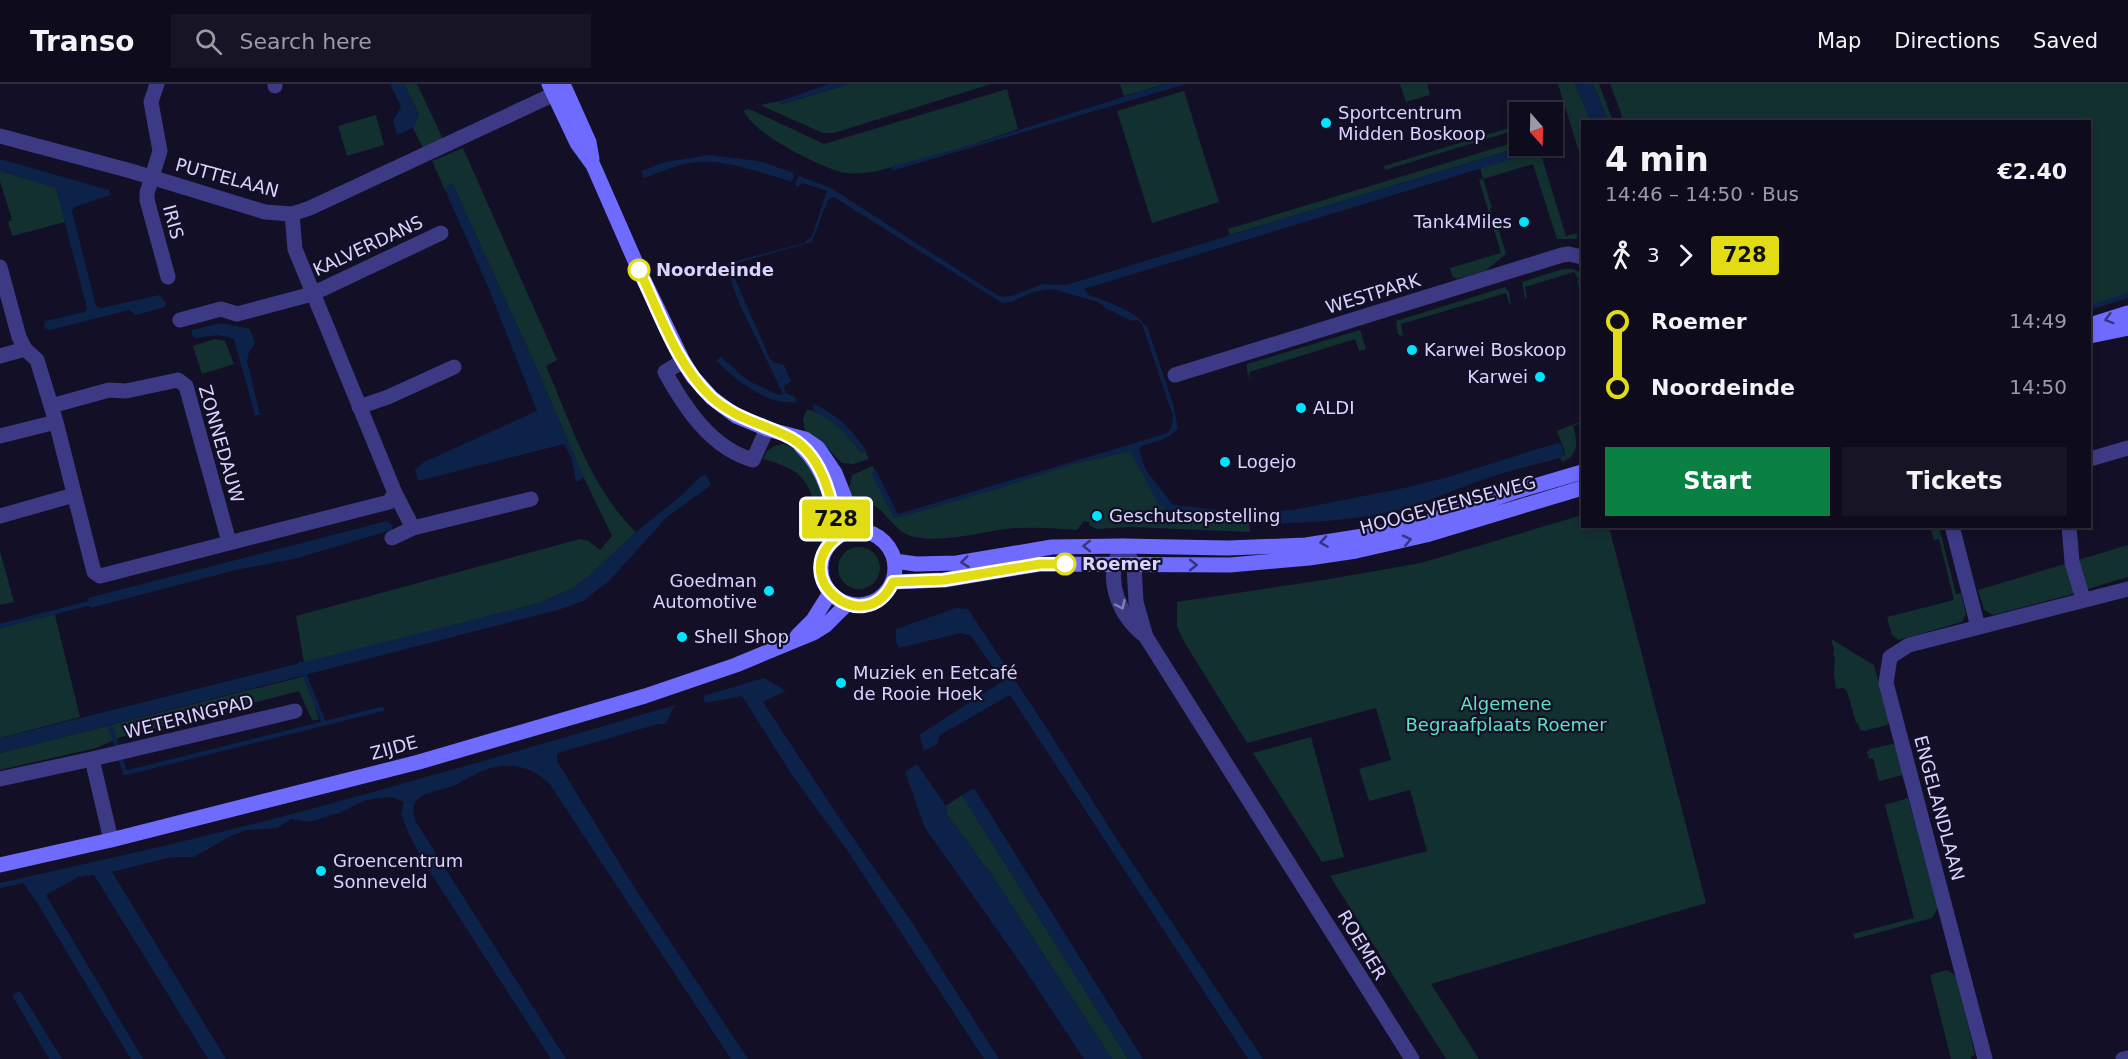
<!DOCTYPE html>
<html lang="en">
<head>
<meta charset="utf-8">
<style>
  :root { --surface:#0e0b1c; --page:#171425; --text:#f1f3f6; --muted:#9b9ba3; --line:#2e2b3b; --accent:#0b8043 }
  body { margin:0; font-family:"DejaVu Sans",sans-serif; background:var(--page); color:var(--text); height:100vh; display:flex; flex-direction:column; font-size:22px; white-space:nowrap }
  * { box-sizing:border-box; margin:0 }
  p { font-size:20px; color:var(--muted) }
  .icon { flex:none; width:33px; height:33px; fill:none; stroke:currentColor; stroke-width:2; stroke-linecap:round; stroke-linejoin:round }
  .map { position:relative; flex:1; overflow:hidden }
  .sheet { position:absolute; left:1581px; top:36px; width:510px; height:408px; display:flex; flex-direction:column; background:var(--surface); border-radius:0px; box-shadow:0 3px 9px #0003,0 0 0 2px var(--line) }
  .sheet>* { flex:none }
  .badge { padding:0 12px; border-radius:4px; font-size:21px; line-height:39px }
  .needle { width:39px; rotate:160deg }
  .tools { position:absolute; left:1509px; top:18px; display:grid; gap:12px }
  .tools a { display:grid; place-items:center; width:54px; height:54px; border-radius:0px; background:var(--surface); box-shadow:0 3px 9px #0003,0 0 0 2px var(--line); font-size:30px }
  .map>.badge { position:absolute; translate:-50% -50%; box-shadow:0 0 0 3px #fff }
  .legs { display:flex; align-items:center; gap:9px; height:66px; padding:0 24px; font-size:20px }
  .legs p { margin-inline-start:auto }
  .overview { display:flex; align-items:center; justify-content:space-between; height:102px; padding:0 24px }
  h1 { font-size:33px; font-weight:700; line-height:45px }
  .action { display:flex; gap:12px; margin-top:auto; padding:12px 24px }
  .action a { flex:1; height:69px; border-radius:0px; background:var(--accent); color:#fff; font-size:24px; font-weight:700; line-height:69px; text-align:center }
  .action a+a { background:var(--page); color:var(--text) }
  ul { padding:0 24px; list-style:none }
  li { display:flex; align-items:center; gap:21px; height:66px; font-size:22px }
  li i { display:grid; place-items:center; width:9px; height:100%; margin:0 8px; background:currentColor }
  li i::after { content:''; width:15px; height:15px; margin:-8px; border:4px solid; border-radius:50%; background:var(--surface) }
  li p { margin-inline-start:auto }
  li:first-child i { background:linear-gradient(#0000 50%,currentColor 0) }
  li:last-child i { background:linear-gradient(currentColor 50%,#0000 0) }
  header { display:flex; align-items:center; gap:36px; box-sizing:border-box; height:84px; padding:0 30px; background:var(--surface); border-bottom:2px solid var(--line) }
  header strong { font-size:28px }
  nav { display:flex; gap:33px; margin-inline-start:auto; font-size:21px }
  .search { width:420px; height:54px; background:var(--page); display:flex; align-items:center; gap:15px; box-sizing:border-box; padding:0 21px; border-radius:0px; color:var(--muted); font-size:22px }
  .map>svg:first-child { display:block }
</style>
</head>
<body>
<header>
<strong>Transo</strong>
<div class="search"><svg class="icon" aria-label="search" viewBox="0 0 24 24"><circle cx="10" cy="10" r="6"/><path d="M15 15l6 6"/></svg>Search here</div>
<nav><a>Map</a><a>Directions</a><a>Saved</a></nav>
</header>
<div class="map">
<svg width="2128" height="975" viewBox="0 0 2128 975">
  <rect width="100%" height="100%" fill="#130f26"/>
  <path fill="#12302f" d="M404 0H417L443 55 423 64 413 44 419 31Z
    M850 0H991L834 49H823L760 21 780 17 782 20Z
    M1120 0H1164L1124 12Z
    M1400 0H1427L1430 11 1406 18Z
    M1558 0H1575L1591 37 1582 38V78Z
    M1593 0H1599L1613 37H1608Z
    M1610 0H2128V211L2090 222V38L1622 37 1621 29Z
    M1007 5 1018 45 971 61 874 88C861 89 848 91 837 87 813 79 754 50 744 27L747 25 754 27 824 60Z
    M1184 7 1219 118 1152 139 1117 27Z
    M376 31 384 61 347 72 338 42Z
    M1519 41V45L1385 86 1384 82Z
    M1519 57 1520 62H1524L1230 151 1228 145Z
    M1530 62H1545L1539 64 1566 152 1577 149V155H1557L1533 80 1483 95 1492 124 1490 125 1495 140H1497L1506 170 1485 187 1456 195 1452 192 1450 184 1501 169 1479 96 1483 95 1480 84 1531 69Z
    M463 64 557 276 546 282C570 337 591 405 636 448L588 493 573 504 540 519 304 579 296 532 580 455 589 457 600 466 612 452 584 394 537 285 453 101 449 100 445 106 432 77Z
    M0 87 56 103 65 138 12 152 8 138 12 136 0 97Z
    M1563 185H1573L1582 189V201L1579 202 1577 197 1579 196 1574 188 1525 203 1527 213 1525 215 1522 198Z
    M1505 203 1509 208 1511 220 1509 219 1506 209 1401 240 1403 252 1398 251 1396 237Z
    M1360 246 1366 265 1359 267 1355 255 1249 288 1251 300 1247 286V280Z
    M215 255 225 257 234 280 202 290 193 262Z
    M807 325C831 332 847 349 861 369L865 367 869 375 853 380 842 379 818 355 805 347 803 335Z
    M1582 337V339L1573 342C1578 358 1579 371 1562 378L1560 374 1565 371V368L1557 347Z
    M784 360 792 363 807 374 829 428 818 431 817 430C809 393 799 385 763 375 767 365 773 361 784 360Z
    M1130 367 1166 421 1163 426 1183 432 1249 439 1250 448 1131 443 1096 445 1089 441V438L1084 437 1077 446C1059 445 1039 443 1021 444 986 445 950 460 915 453 887 448 885 411 854 421L849 404 852 391 873 382 875 387 872 389 894 434 1073 380Z
    M1582 431V442L1609 443 1706 819 1431 900 1479 975H1446L1330 792 1427 767 1410 706 1369 717 1359 685 1391 676 1376 624 1247 659 1183 556 1177 542V518L1329 495 1421 479Z
    M1930 443H1939L1956 510 1961 509 1966 530 1962 538 1898 556 1892 551 1887 533 1954 516 1939 455 1934 456Z
    M2128 461V493L2084 506 2078 476Z
    M838 484a21 21 0 1 1 42 0a21 21 0 1 1-42 0Z
    M0 467 14 518 0 521Z
    M2068 479 2077 509 1993 531 1984 526 1978 506Z
    M54 527 80 633 0 654V542Z
    M1831 555 1874 581 1889 637 1887 641 1864 647 1860 646 1858 639H1856L1847 607 1843 604 1836 605 1834 590 1835 573 1833 572 1834 566Z
    M305 592 319 636H312L299 607 121 653 96 664 0 686V669Z
    M1311 653 1344 773 1322 778 1253 669Z
    M1892 660 1895 661 1903 691 1879 697 1873 674 1869 675 1867 668 1870 665Z
    M962 711 1128 975H1112L991 790 947 731 946 722Z
    M1908 714 1938 824 1932 834 1855 855 1853 850 1914 834 1885 721Z
    M1947 886 1956 892 1975 971 1971 972V975H1951L1930 891Z"/>
  <path fill="#0c2248" d="M390 0H404L419 32 413 44 397 51 393 36 401 23Z
    M829 0H850L781 20 780 17Z
    M1164 0H1186L895 86 892 85 893 82 971 61Z
    M1575 0H1593L1608 37H1591Z
    M1524 62H1530L1532 69 1084 205 1089 211C1106 217 1140 229 1148 245L1173 320 1178 344C1170 355 1154 358 1141 362L1139 366 1146 386 1173 421 1249 429 1293 426 1404 404 1448 393 1557 359 1561 360 1565 371 1560 374C1535 381 1510 386 1485 395 1456 405 1428 418 1399 426 1338 441 1221 446 1162 426L1165 422 1160 423 1130 367 1073 380 1004 403 894 435 871 389 876 386 898 430 902 429 1168 349 1172 342 1173 332 1142 240 1137 236 1132 237 1107 225 1098 218 1053 205 1033 208 1011 218 1002 219 834 113 828 116 826 121 812 158 741 178 730 183 770 275 773 278 784 281 791 298 784 302 785 309 795 313 797 318C770 323 733 295 716 276L721 273 747 296 779 311 783 310 739 219 725 180 804 159 812 152 827 107 803 99 797 103 795 100 799 92 831 104 997 211 1004 213 1011 212 1043 200 1066 201Z
    M709 71 759 77 794 89 792 98C769 91 734 79 711 78 687 76 665 86 644 94L641 87 665 78Z
    M0 75 109 106 111 109 108 112 74 123 72 127 96 222 101 224 159 211 167 220 165 223 136 231 129 226 50 246 44 244 45 237 85 228 87 224 56 104 0 87Z
    M449 100 453 101 537 285 584 394 576 398 572 376 564 360 418 397 415 386 424 378 537 327 489 205 445 106Z
    M2128 209V214L2090 226V221Z
    M221 239 250 245 255 259 249 268 247 277 260 331H255L234 255 219 251 196 254 192 251V246Z
    M814 320C837 331 852 345 866 366L861 369C848 350 834 337 813 326Z
    M706 391 711 401 666 434 609 497 583 517 558 526 0 669V654L540 519 573 504 588 493 636 448 683 410 700 393Z
    M387 437 392 441V446L294 475 236 486 90 524 88 514Z
    M956 524 968 525 1044 640 1121 762 1263 975H1248L1010 611 940 651 937 660 924 667 919 651 1003 597 971 552 961 549 899 564 896 558V545Z
    M764 594 786 607 763 618 840 735 913 840 999 975H984L847 766 794 694 742 612 705 619 703 612Z
    M675 621 665 640H658L561 668 557 670V677L634 803 748 975H731L549 699C527 679 502 677 476 690 469 693 462 698 455 701 436 710 404 706 416 738L566 975H551L424 779 408 748 401 730 404 718 392 713 366 716 337 730H334L310 738 291 735 277 744 246 746 229 753 194 773H172L112 788 226 975H208L94 791 78 793 46 811 143 975H131L38 820 23 799 0 804V799C90 779 180 759 269 736 405 700 540 661 675 621Z
    M917 680 946 722 947 731 991 790 1112 975H1084L1022 881 925 744 905 688Z
    M974 704 1143 975H1128L962 711Z
    M20 907 62 975H49L12 911Z"/>
  <g fill="none" stroke-linecap="round" stroke-linejoin="round">
    <path stroke="#0c2248" stroke-width="4.5" d="M0 542 94 518
      M300 580 324 639
      M110 641 125 689 382 625"/>
    <path stroke="#3d3a85" stroke-width="15" d="M157 0 151 18 160 67 147 109V116L168 193
      M275 0V2
      M292 130 295 165 395 409 413 444 392 454
      M0 183 19 253 25 265 37 276 56 338 94 488 100 492 389 418 395 409
      M180 236 221 225 237 230 312 210 441 149
      M0 272 25 265
      M683 277 665 288C685 324 711 364 753 376L767 345
      M1175 291 1562 171 1569 170 1582 173
      M51 322 109 306 126 307 178 296 186 302 229 458
      M359 323 388 313 454 283
      M0 352 56 338
      M2090 375 2128 364
      M0 432 74 411
      M1952 442 1978 543
      M2069 442 2072 478 2083 515
      M413 444 531 415
      M92 675 295 627
      M0 695 92 675 111 756
      M1985 975 1886 599 1890 573 1909 561 2128 505
      M2123 975 2128 974"/>
    <path stroke="#3d3a85" stroke-width="15" d="M0 52 131 87 265 128 292 130 310 124 565 5
      M1123 462 1134 481 1136 518 1146 553 1412 975
      M1119 469C1105 498 1120 532 1144 551"/>
    <path stroke="#6f6bff" stroke-width="15" d="M549 0 577 59 593 81 639 186 683 277 693 293 712 314 736 332 767 345 805 355 818 364 835 389 858 447
      M563 0 589 58 592 75
      M2090 241 2128 229
      M2090 252 2128 244
      M801 362C826 386 833 419 839 452
      M821 484a37 37 0 1 1 74 0a37 37 0 1 1-74 0Z
      M895 477 916 480 957 479 1052 463 1123 462 1228 464 1306 461 1376 450 1429 437 1517 407 1582 388
      M893 498 944 496 1040 480 1230 481 1309 474 1356 467 1426 451 1582 404
      M797 552 813 536 830 509
      M0 781 111 756 419 678 645 612 736 581 813 549 826 541 847 520"/>
  </g>
  <defs><path id="oneway-chevron" d="M-2-3.5L2.5 0L-2 3.5" fill="none" stroke-width="1.6" stroke-linecap="round" stroke-linejoin="round" transform="scale(1.5)"/></defs>
  <g stroke="#38347d">
    <use href="#oneway-chevron" transform="translate(2109 235) rotate(164)"/>
    <use href="#oneway-chevron" transform="translate(1407 456) rotate(-13)"/>
    <use href="#oneway-chevron" transform="translate(1324 458) rotate(171)"/>
    <use href="#oneway-chevron" transform="translate(1087 462) rotate(179)"/>
    <use href="#oneway-chevron" transform="translate(965 478) rotate(173)"/>
    <use href="#oneway-chevron" transform="translate(1193 481)"/>
  </g>
  <use stroke="#837fbc" href="#oneway-chevron" transform="translate(1121 521) rotate(65)"/>
  <g fill="none" stroke-linecap="round" stroke-linejoin="round">
    <defs>
      <path id="line-1" d="M639 186C660 229 676 280 711 313 733 333 759 339 785 351 823 367 832 416 839 452 784 492 865 558 893 498L944 496 1040 480H1065"/>
    </defs>
    <use href="#line-1" stroke="#fff" stroke-width="14"/>
    <use href="#line-1" stroke="#e1dc14" stroke-width="9"/>
  </g>
  <g fill="#00e5ff" stroke="#130f26" stroke-width="2">
    <circle cx="1326" cy="39" r="6"/>
    <circle cx="1524" cy="138" r="6"/>
    <circle cx="1412" cy="266" r="6"/>
    <circle cx="1540" cy="293" r="6"/>
    <circle cx="1301" cy="324" r="6"/>
    <circle cx="1225" cy="378" r="6"/>
    <circle cx="1097" cy="432" r="6"/>
    <circle cx="769" cy="507" r="6"/>
    <circle cx="682" cy="553" r="6"/>
    <circle cx="841" cy="599" r="6"/>
    <circle cx="321" cy="787" r="6"/>
  </g>
  <g fill="#fff" stroke="#e1dc14" stroke-width="3">
    <circle cx="639" cy="186" r="10"/>
    <circle cx="1065" cy="480" r="10"/>
  </g>
  <g text-anchor="middle" stroke-width="4.5" stroke-linejoin="round" paint-order="stroke">
    <g font-size="18" fill="#d9d4ff" stroke="#130f26" text-anchor="start">
      <text x="1338" y="35">Sportcentrum<tspan x="1338" dy="21">Midden Boskoop</tspan></text>
      <text x="1512" y="144" text-anchor="end">Tank4Miles</text>
      <text x="1424" y="272">Karwei Boskoop</text>
      <text x="1528" y="299" text-anchor="end">Karwei</text>
      <text x="1313" y="330">ALDI</text>
      <text x="1237" y="384">Logejo</text>
      <text x="1109" y="438">Geschutsopstelling</text>
      <text x="757" y="503" text-anchor="end">Goedman<tspan x="757" dy="21">Automotive</tspan></text>
      <text x="694" y="559">Shell Shop</text>
      <text x="853" y="595">Muziek en Eetcafé<tspan x="853" dy="21">de Rooie Hoek</tspan></text>
      <text x="333" y="783">Groencentrum<tspan x="333" dy="21">Sonneveld</tspan></text>
    </g>
    <g font-size="18" fill="#d9d4ff" stroke="#130f26">
      <text transform="translate(227 94) rotate(15)" y="6">PUTTELAAN</text>
      <text transform="translate(173 138) rotate(75)" y="6">IRIS</text>
      <text transform="translate(368 162) rotate(-25)" y="6">KALVERDANS</text>
      <text transform="translate(1373 210) rotate(-17)" y="6">WESTPARK</text>
      <text transform="translate(221 360) rotate(74)" y="6">ZONNEDAUW</text>
      <text transform="translate(1448 421) rotate(-15)" y="6">HOOGEVEENSEWEG</text>
      <text transform="translate(189 633) rotate(-14)" y="6">WETERINGPAD</text>
      <text transform="translate(394 664) rotate(-15)" y="6">ZIJDE</text>
      <text transform="translate(1939 724) rotate(75)" y="6">ENGELANDLAAN</text>
      <text transform="translate(1362 861) rotate(59)" y="6">ROEMER</text>
    </g>
    <g font-size="18" font-weight="bold" fill="#d9d4ff" stroke="#130f26" text-anchor="start">
      <text x="656" y="192">Noordeinde</text>
      <text x="1082" y="486">Roemer</text>
    </g>
    <g font-size="18" fill="#5fe0c0" stroke="#130f26">
      <text x="1506" y="626">Algemene<tspan x="1506" dy="21">Begraafplaats Roemer</tspan></text>
    </g>
  </g>
</svg>
<div class="tools">
<a><svg class="needle" viewBox="-14 -14 28 28"><path d="M0-13l5 13h-10z" fill="#e53935"/><path d="M0 13l5-13h-10z" fill="#9b9ba3"/></svg></a>
</div>
<b class="badge" style="left:836px;top:435px;background:#e1dc14;color:#111">728</b>
<section class="sheet">
<div class="overview"><div><h1>4 min</h1><p>14:46 – 14:50 · Bus</p></div><b>€2.40</b></div>
<div class="legs"><svg class="icon" aria-label="walk" viewBox="0 0 24 24"><circle cx="13" cy="4" r="2"/><path d="M13 8l-2 6 4 7M11 14l-3 7M7 12l3-4h3l4 4"/></svg>3<svg class="icon" aria-label="forward" viewBox="0 0 24 24"><path d="M9 5l7 7-7 7"/></svg><b class="badge" style="background:#e1dc14;color:#111">728</b></div>
<ul>
<li><i style="color:#e1dc14"></i><b>Roemer</b><p>14:49</p></li>
<li><i style="color:#e1dc14"></i><b>Noordeinde</b><p>14:50</p></li>
</ul>
<div class="action"><a>Start</a><a>Tickets</a></div>
</section>
</div>
</body>
</html>
